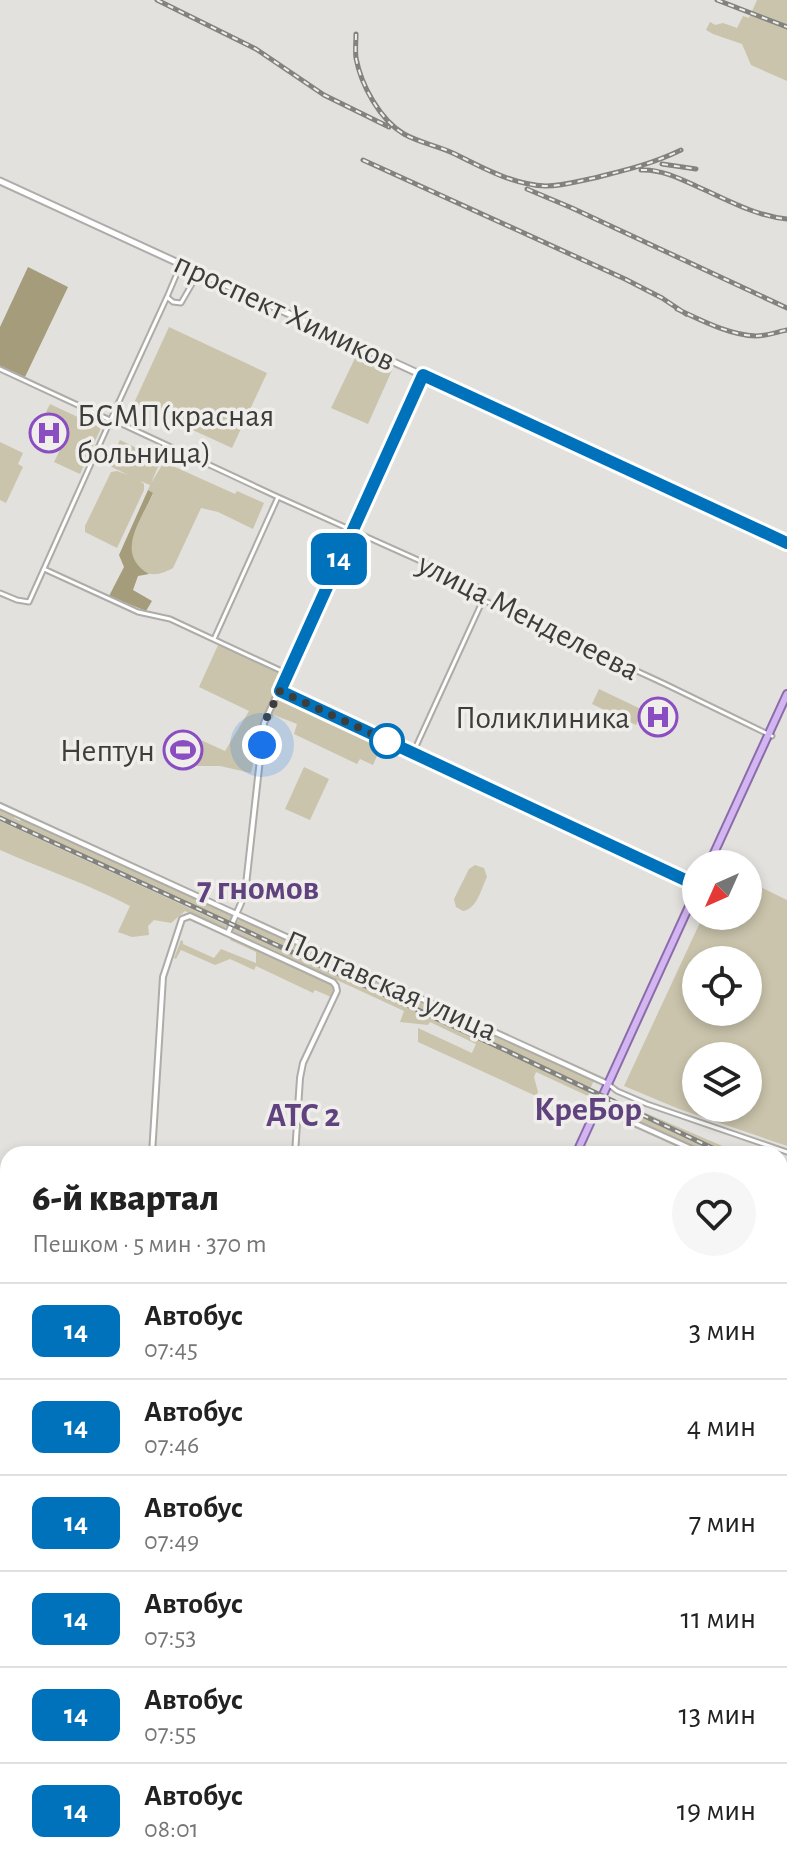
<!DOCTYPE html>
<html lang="ru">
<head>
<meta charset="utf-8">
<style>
  :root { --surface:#fff; --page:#f6f6f6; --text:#222; --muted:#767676; --line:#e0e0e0 }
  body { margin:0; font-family:"Alegreya Sans",sans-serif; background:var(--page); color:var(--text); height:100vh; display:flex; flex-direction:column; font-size:30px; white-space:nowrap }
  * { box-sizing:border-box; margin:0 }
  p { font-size:26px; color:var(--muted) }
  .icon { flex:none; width:44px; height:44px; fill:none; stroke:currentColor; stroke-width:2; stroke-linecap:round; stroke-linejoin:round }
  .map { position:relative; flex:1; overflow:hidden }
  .side { position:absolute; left:0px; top:1146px; width:788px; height:728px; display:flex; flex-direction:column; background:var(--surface); border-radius:24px 24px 0 0; box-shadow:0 4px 12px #0003 }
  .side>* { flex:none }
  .badge { padding:0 16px; border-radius:12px; font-size:28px; line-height:52px }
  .needle { width:52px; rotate:225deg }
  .buttons { position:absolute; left:682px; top:850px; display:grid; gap:16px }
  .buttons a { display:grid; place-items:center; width:80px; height:80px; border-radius:50%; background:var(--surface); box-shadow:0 4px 12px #0003; font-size:40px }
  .you { position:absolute; width:40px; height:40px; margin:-20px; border:6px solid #fff; border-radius:50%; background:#1a73e8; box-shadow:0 0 0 12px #1a73e833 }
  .map>.badge { position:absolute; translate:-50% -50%; box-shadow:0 0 0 4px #fff }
  .round { display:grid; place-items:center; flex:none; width:84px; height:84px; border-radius:42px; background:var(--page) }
  .overview { display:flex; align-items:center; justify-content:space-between; height:136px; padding:0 32px }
  h1 { font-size:38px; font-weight:800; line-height:60px }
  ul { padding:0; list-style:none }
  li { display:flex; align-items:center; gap:24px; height:96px; padding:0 32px; border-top:2px solid var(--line) }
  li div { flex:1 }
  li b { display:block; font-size:30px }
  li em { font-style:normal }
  li .badge { min-width:88px; font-weight:700; text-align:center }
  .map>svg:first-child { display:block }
</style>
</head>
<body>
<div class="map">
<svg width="787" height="1874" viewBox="0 0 787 1874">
  <rect width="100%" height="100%" fill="#e2e1dd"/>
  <path fill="#cac4ac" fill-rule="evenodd" d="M757 0H787V81L751 65 742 44 713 34 706 30 710 22 715 25 723 23 737 28 743 16 749 18Z
    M169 327 267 373 232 448 134 403Z
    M358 352 393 368 368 424 331 408Z
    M50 404 101 428 80 474 54 462 70 430 43 418Z
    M120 440 161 460 151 483 164 462 235 494 237 491 264 503 253 529 218 512 201 508 173 568C164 573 152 578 142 570 117 551 143 516 153 494L148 490 150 485 140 481 144 484V490L117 548 85 532V526L111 472 117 471 128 475 108 465Z
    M0 442 23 453 18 464 23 467 6 503 0 500Z
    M219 643 285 674 264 718 251 773 220 766H194L187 764 195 746 178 737 181 731 225 751 249 711 199 687Z
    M599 689 643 710 636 725 592 704Z
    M283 696H290L384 740 373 765 360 759 357 764 294 734 297 724 274 715 272 719 269 721 276 701Z
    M304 767 329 779 310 820 285 809Z
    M0 808 15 815 14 818 20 821 22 818 230 915 232 917 229 923 0 818Z
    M0 821 228 926 223 929 185 911 171 923 154 920 148 926 149 935 132 937 118 932 130 906C88 884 43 869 0 850Z
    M475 865 484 868 487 877C481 889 477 909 463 911L456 907 454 899 469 869Z
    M748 881 787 900V1146L679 1109 624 1086 703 916H748ZM696 960H748V1012H696ZM748 1056V1108H696V1056Z
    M241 919 595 1078 590 1089 528 1062 590 1092 588 1096 536 1072 534 1077 538 1092 536 1096 418 1042V1028L472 1053 476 1044 430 1022 428 1025 400 1022 404 1011 235 933 233 931V928L479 1039 234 926 237 921Z
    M232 938 331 984 334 989 331 997 315 990 313 993 256 966 254 970 230 959 215 965 181 950 176 959 174 958 181 940 183 941V944L214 958 221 949 256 963V952L230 940Z
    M611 1098 741 1154H707L607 1108Z"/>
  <path fill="#a59c7b" d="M28 267 68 287 25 377 0 366V327Z
    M148 490 153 493C141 521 114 554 149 574L138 576 133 590 152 601 146 611 109 596 124 567 119 555Z"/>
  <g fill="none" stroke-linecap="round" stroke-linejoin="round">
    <defs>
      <path id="minor" d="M181 264 167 297 173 302 181 303 196 277 202 273
        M0 369 110 420
        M111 419 278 497 476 586 483 600 665 684 772 736
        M44 569 138 612 170 619 286 673
        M0 593 17 600 29 602 111 419 167 297
        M214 639 278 497
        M280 691 696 885
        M413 753 483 600
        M608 1084 617 1091 647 1104 787 1152
        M780 1348H787
        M780 1438H787
        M0 1521 8 1522
        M780 1598 787 1597
        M780 1632 787 1631
        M780 1675 787 1674
        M0 1711 8 1712
        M780 1740 787 1739
        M0 1742 8 1741
        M780 1759H787
        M780 1795 787 1796
        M1 1859 2 1832 8 1826
        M590 1866 610 1874
        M672 1866 674 1874
        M688 1866 717 1874
        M40 1874 55 1867
        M781 1874 787 1872"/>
      <path id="tertiary" d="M0 806 608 1084
        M228 933 245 894 264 723 423 375
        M601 1108 703 1154
        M152 1154 163 977 182 919 190 916 333 982 336 986 337 991 303 1063 300 1078 295 1154
        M780 1188 787 1191
        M780 1528 787 1527
        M0 1861 8 1862
        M53 1866 107 1867 211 1874"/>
      <path id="secondary" d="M0 181 787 543
        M0 1180 8 1195
        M212 1874 213 1866
        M222 1874 223 1866"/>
      <path id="primary" d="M709 864 787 694
        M576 1154 696 891
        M0 1645 8 1646
        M314 1866V1874"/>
    </defs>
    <use href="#minor" stroke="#adaca8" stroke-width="7"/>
    <use href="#tertiary" stroke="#adaca8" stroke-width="8"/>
    <use href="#secondary" stroke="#adaca8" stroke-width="9"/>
    <use href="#primary" stroke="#8b6cab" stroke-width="10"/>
    <use href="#minor" stroke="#fff" stroke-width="3"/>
    <use href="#tertiary" stroke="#fff" stroke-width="4"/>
    <use href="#secondary" stroke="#fff" stroke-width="5"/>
    <use href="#primary" stroke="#d3b6f1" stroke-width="6"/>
    <defs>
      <path id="rail" d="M157 0 256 49 324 95 389 127
        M717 0 787 27
        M356 34C356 42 355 50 356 58 361 85 380 120 404 134 420 143 439 146 455 154 483 168 514 185 546 186 563 186 579 181 594 178 626 170 652 164 681 150
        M363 160 625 279 662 298 686 314
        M662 164 696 169
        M641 170C660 169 679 178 696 186 726 199 755 216 787 219
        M527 189 572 208 787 308
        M677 309C701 320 729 335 756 336 766 336 777 332 787 330
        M0 818 503 1049 725 1154
        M780 1179 787 1183"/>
    </defs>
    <use href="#rail" stroke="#82827f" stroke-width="5"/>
    <use href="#rail" stroke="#efeeea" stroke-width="2" stroke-dasharray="6" stroke-linecap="butt"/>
  </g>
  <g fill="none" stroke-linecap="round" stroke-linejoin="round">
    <defs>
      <path id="line" d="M696 885 280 691 423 375 787 543"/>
    </defs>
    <use href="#line" stroke="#fff" stroke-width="18"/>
    <use href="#line" stroke="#0072bc" stroke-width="12"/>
    <path stroke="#3d3d3b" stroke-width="8" stroke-dasharray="0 14.4" d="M262 745 264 723 280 691 396 745 387 741"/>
  </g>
  <defs>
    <symbol id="hospital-ring" viewBox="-11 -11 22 22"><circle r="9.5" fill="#efeeea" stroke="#8b4dc2" stroke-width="1.5"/><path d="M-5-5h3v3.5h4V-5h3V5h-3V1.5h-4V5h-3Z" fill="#8b4dc2"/></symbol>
    <symbol id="stadium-ring" viewBox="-11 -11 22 22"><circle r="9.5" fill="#efeeea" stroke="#8b4dc2" stroke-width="1.5"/><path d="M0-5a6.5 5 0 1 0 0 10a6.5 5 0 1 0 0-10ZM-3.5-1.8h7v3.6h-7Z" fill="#8b4dc2"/></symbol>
  </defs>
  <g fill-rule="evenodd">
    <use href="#hospital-ring" x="27" y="411" width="44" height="44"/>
    <use href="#hospital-ring" x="636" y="695" width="44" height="44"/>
    <use href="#stadium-ring" x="161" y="728" width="44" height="44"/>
  </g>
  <circle fill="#fff" stroke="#0072bc" stroke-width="4" cx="387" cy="741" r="16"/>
  <g text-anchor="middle" stroke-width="7" stroke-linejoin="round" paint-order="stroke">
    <g font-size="32" fill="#3d3d3b" stroke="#efeeea">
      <text transform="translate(285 311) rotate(25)" y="11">проспект Химиков</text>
      <text transform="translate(529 616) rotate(27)" y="11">улица Менделеева</text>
      <text transform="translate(391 985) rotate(24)" y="11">Полтавская улица</text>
    </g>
    <g font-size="32" fill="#3d3d3b" stroke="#efeeea" text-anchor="end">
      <text x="77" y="426" text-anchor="start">БСМП(красная<tspan x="77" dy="37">больница)</tspan></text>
      <text x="630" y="728">Поликлиника</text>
      <text x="155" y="761">Нептун</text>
    </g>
    <g font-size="34" font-weight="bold" fill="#60427e" stroke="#efeeea">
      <text x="258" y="899">7 гномов</text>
      <text x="588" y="1120">КреБор</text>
      <text x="303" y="1126">АТС 2</text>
    </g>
  </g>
</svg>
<div class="buttons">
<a><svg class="needle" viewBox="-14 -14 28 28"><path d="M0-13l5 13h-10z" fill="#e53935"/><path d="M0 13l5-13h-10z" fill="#767676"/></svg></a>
<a><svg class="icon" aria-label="locate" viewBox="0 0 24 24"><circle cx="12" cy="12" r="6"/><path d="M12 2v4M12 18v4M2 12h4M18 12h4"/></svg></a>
<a><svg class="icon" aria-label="layers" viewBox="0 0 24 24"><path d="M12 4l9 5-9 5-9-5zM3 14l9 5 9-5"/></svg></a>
</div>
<div class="you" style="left:262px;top:745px"></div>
<b class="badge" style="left:339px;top:559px;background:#0072bc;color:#fff">14</b>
<section class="side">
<div class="overview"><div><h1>6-й квартал</h1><p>Пешком · 5 мин · 370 m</p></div><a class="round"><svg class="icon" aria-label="heart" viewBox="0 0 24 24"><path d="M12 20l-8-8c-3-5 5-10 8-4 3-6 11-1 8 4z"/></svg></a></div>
<ul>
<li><span class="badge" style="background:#0072bc;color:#fff">14</span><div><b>Автобус</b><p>07:45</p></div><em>3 мин</em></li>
<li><span class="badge" style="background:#0072bc;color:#fff">14</span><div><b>Автобус</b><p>07:46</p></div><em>4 мин</em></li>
<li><span class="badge" style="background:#0072bc;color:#fff">14</span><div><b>Автобус</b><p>07:49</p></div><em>7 мин</em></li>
<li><span class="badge" style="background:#0072bc;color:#fff">14</span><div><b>Автобус</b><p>07:53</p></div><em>11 мин</em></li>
<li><span class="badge" style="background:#0072bc;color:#fff">14</span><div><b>Автобус</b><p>07:55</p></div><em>13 мин</em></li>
<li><span class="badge" style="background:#0072bc;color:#fff">14</span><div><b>Автобус</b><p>08:01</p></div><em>19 мин</em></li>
</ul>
</section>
</div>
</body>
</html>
